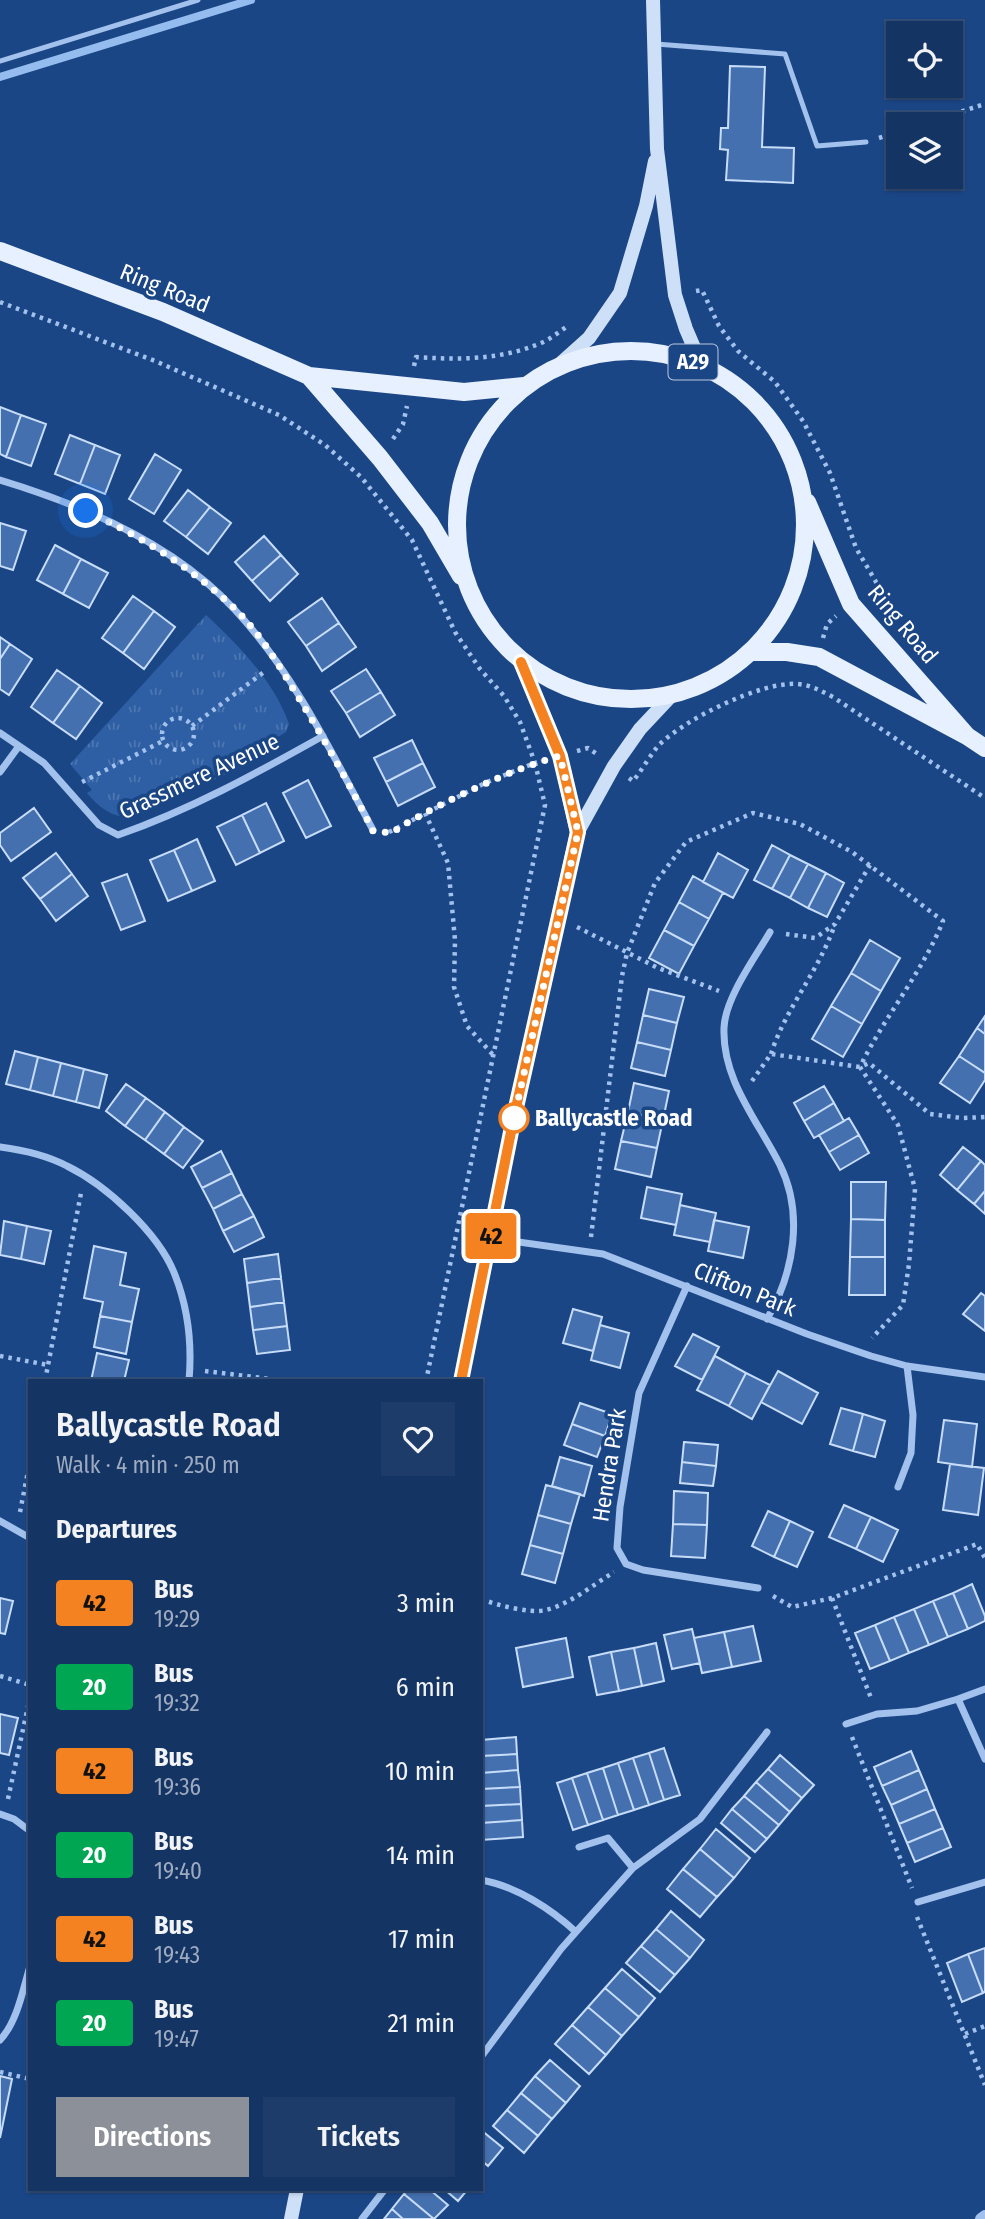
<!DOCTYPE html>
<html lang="en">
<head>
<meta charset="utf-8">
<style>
  :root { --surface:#143464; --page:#1d3c6a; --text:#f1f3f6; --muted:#9daabf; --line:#334f78; --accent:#8c9099 }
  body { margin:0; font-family:"Fira Sans Condensed",sans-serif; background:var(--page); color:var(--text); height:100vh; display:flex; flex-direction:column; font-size:26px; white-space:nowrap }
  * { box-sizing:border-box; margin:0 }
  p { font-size:23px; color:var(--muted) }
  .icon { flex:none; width:38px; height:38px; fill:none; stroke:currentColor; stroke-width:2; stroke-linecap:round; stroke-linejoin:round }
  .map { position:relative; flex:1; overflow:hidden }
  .sheet { position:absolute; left:28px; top:1379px; width:455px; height:812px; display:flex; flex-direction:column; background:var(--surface); border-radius:0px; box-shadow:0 2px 5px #0004,0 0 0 2px var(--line) }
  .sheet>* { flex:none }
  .badge { padding:0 14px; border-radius:5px; font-size:24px; line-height:46px }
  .fabs { position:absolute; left:886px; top:21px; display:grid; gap:14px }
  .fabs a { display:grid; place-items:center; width:77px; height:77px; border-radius:0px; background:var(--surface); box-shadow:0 2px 5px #0004,0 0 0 2px var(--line); font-size:35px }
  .you { position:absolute; width:35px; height:35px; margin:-18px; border:5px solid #fff; border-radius:50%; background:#1a73e8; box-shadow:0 0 0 10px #1a73e833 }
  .map>.badge { position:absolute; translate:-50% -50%; box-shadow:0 0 0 4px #fff }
  h2 { padding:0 28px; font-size:26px; line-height:63px }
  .round { display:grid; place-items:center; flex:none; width:74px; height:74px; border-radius:0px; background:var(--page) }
  .summary { display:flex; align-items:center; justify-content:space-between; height:119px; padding:0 28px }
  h1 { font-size:33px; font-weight:600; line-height:52px }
  .button { display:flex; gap:14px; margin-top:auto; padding:14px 28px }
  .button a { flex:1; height:80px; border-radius:0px; background:var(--accent); color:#fff; font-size:28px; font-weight:600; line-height:80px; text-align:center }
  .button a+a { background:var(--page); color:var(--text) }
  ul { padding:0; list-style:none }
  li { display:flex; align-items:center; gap:21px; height:84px; padding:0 28px }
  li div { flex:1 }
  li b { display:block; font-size:26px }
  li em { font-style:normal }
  li .badge { min-width:77px; font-weight:700; text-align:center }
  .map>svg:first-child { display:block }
</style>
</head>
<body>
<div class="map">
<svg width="985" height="2219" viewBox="0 0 985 2219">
  <defs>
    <pattern id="grass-tufts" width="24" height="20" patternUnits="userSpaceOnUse" patternTransform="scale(1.75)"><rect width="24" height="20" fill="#2e5fa4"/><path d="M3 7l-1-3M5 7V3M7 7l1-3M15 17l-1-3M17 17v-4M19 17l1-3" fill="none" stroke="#4d77b2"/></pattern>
  </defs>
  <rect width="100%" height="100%" fill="#1b4686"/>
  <path fill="url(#grass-tufts)" d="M206 615C239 646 274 681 289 724L286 732 270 742 274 751 138 816C116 820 101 810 87 793L92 790 70 764Z"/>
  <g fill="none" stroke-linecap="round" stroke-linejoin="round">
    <path stroke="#95bcee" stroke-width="8" d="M0 77 251 0"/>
  </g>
  <path fill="#4470af" stroke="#c7dcf8" stroke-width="2" d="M730 66 765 67 762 147 794 148 793 183 726 180 728 150 720 149 721 128H728Z
    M0 407 21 415 6 457 0 454Z
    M21 415 46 424 31 466 6 457Z
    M70 435 95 445 80 484 55 474Z
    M95 445 120 455 105 494 80 484Z
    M155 454 181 470 154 514 129 499Z
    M188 490 210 507 186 537 164 521Z
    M210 507 231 523 208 554 186 537Z
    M0 523 26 531 13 570 0 566Z
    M264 536 281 555 252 581 235 562Z
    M55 545 81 559 63 594 37 580Z
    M281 555 298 574 270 601 252 581Z
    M81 559 108 573 89 608 63 594Z
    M133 596 154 611 123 653 102 638Z
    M322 598 339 623 306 646 288 622Z
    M154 611 175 627 144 669 123 653Z
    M339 623 356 647 322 671 306 646Z
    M0 637 10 644 0 659Z
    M10 644 32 659 9 695 0 689V659Z
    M366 669 381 692 346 713 331 691Z
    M57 670 80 686 53 723 31 707Z
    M80 686 102 703 76 739 53 723Z
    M381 692 395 715 360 737 346 713Z
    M412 740 423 763 386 782 374 758Z
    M423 763 435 787 398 806 386 782Z
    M308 780 331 826 306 838 283 793Z
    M266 803 284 841 260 853 242 815Z
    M34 808 51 832 11 861 0 845V833Z
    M242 815 260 853 236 865 217 827Z
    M197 839 215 881 192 891 174 850Z
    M772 845 790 855 772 889 754 880Z
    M174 850 192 891 168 901 150 860Z
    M56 853 72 874 40 899 23 878Z
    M718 853 748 870 733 898 703 882Z
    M790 855 808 864 790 898 772 889Z
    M808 864 826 873 808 908 790 898Z
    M826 873 844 883 827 917 808 908Z
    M72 874 88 896 56 921 40 899Z
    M127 874 145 921 121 930 102 883Z
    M693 876 723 893 709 919 679 902Z
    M679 902 709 919 694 946 664 930Z
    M664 930 694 946 679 974 649 958Z
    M870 940 900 958 881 991 851 973Z
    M851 973 881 991 862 1024 831 1006Z
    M649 989 684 997 677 1023 643 1015Z
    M831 1006 862 1024 843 1057 812 1039Z
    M643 1015 677 1023 671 1050 637 1042Z
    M985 1016V1034L977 1028Z
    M977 1028 985 1034V1073L959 1056Z
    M637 1042 671 1050 665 1076 631 1068Z
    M15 1051 38 1057 30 1090 6 1084Z
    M959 1056 985 1073V1080L970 1103 940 1083Z
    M38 1057 61 1063 53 1096 30 1090Z
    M61 1063 84 1069 76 1102 53 1096Z
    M84 1069 107 1075 99 1108 76 1102Z
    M634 1083 669 1091 663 1120 628 1112Z
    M126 1084 146 1098 125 1126 106 1111Z
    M824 1086 834 1103 804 1121 794 1103Z
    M146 1098 165 1112 145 1140 125 1126Z
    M834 1103 844 1121 814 1138 804 1121Z
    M165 1112 184 1127 164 1154 145 1140Z
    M628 1112 663 1120 657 1148 621 1141Z
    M849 1118 859 1135 829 1152 819 1135Z
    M184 1127 203 1141 183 1168 164 1154Z
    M859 1135 869 1153 840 1170 829 1152Z
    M621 1141 657 1148 651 1177 615 1169Z
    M963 1147 981 1161 957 1190 940 1175Z
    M221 1151 232 1173 202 1188 191 1167Z
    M981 1161 985 1165V1191L974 1204 957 1190Z
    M232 1173 242 1194 213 1209 202 1188Z
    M851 1182H886L885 1220 851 1219Z
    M647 1187 682 1194 676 1225 641 1218Z
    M985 1191V1214L974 1204Z
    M242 1194 254 1216 223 1231 213 1209Z
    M680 1205 716 1213 710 1242 674 1235Z
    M254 1216 264 1237 234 1252 223 1231Z
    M851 1219 885 1220V1257H850Z
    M714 1220 749 1227 743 1258 708 1251Z
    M4 1221 27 1226 21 1259 0 1255Z
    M27 1226 51 1231 44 1264 21 1259Z
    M94 1246 126 1253 120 1285 139 1289 132 1322 100 1316 103 1302 84 1298Z
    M278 1254 281 1278 247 1283 244 1259Z
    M850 1257H885V1295H849Z
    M281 1278 284 1302 250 1307 247 1283Z
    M981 1293 985 1296V1331L963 1314Z
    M284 1302 287 1326 253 1330 250 1307Z
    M573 1309 602 1317 593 1351 563 1343Z
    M100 1316 132 1322 126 1354 94 1347Z
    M600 1325 629 1333 620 1368 591 1360Z
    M287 1326 290 1350 257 1354 253 1330Z
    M693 1334 719 1347 702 1380 675 1366Z
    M97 1353 129 1360 124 1381H91Z
    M715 1356 746 1373 729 1406 697 1390Z
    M778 1371 818 1393 802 1424 761 1402Z
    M746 1373 770 1385 752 1419 729 1406Z
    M580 1403 612 1414 605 1436 572 1424Z
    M841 1408 863 1414 853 1451 830 1444Z
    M863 1414 885 1421 875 1457 853 1451Z
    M944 1420 977 1424 972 1467 938 1462Z
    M572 1424 605 1436 597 1457 564 1445Z
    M684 1442 718 1445 716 1466 682 1462Z
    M560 1457 592 1466 584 1496 552 1486Z
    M682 1462 716 1466 713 1486 680 1483Z
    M950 1464 984 1468 978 1515 943 1510Z
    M546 1485 580 1494 571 1524 538 1515Z
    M674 1491 708 1493 707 1525 673 1524Z
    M844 1505 871 1517 856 1549 829 1537Z
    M768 1511 790 1521 774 1557 752 1546Z
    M538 1515 571 1524 563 1554 530 1545Z
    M871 1517 898 1530 883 1562 856 1549Z
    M790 1521 813 1532 797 1567 774 1557Z
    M673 1524 707 1525 705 1558 671 1556Z
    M530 1545 563 1554 555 1583 522 1574Z
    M972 1584 985 1616V1621L968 1629 953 1593Z
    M953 1593 968 1629 948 1637 933 1601Z
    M0 1598 13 1601 5 1634 0 1633Z
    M933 1601 948 1637 929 1645 914 1609Z
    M914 1609 929 1645 909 1653 894 1617Z
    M894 1617 909 1653 890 1661 875 1625Z
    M875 1625 890 1661 870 1669 855 1633Z
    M753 1626 761 1661 732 1667 724 1632Z
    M692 1629 700 1663 672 1669 664 1635Z
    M724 1632 732 1667 702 1673 694 1638Z
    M566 1638 573 1677 523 1687 516 1648Z
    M656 1643 664 1681 642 1686 634 1648Z
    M634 1648 642 1686 619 1691 611 1652Z
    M611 1652 619 1691 597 1695 589 1657Z
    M0 1714 18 1718 9 1755 0 1753Z
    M516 1737 517 1754 481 1756V1740Z
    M664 1748 680 1795 664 1800 649 1753Z
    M911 1751 919 1770 882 1786 874 1767Z
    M649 1753 664 1800 649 1805 633 1758Z
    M517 1754 518 1770 481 1773V1756Z
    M780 1755 814 1785 802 1798 768 1769Z
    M633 1758 649 1805 634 1810 618 1763Z
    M618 1763 634 1810 618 1815 603 1768Z
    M603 1768 618 1815 603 1820 587 1773Z
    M768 1769 802 1798 790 1812 756 1782Z
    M518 1770 520 1787 481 1789V1773Z
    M919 1770 927 1789 891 1805 882 1786Z
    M587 1773 603 1820 588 1825 572 1778Z
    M572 1778 588 1825 573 1830 557 1783Z
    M756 1782 790 1812 779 1825 744 1796Z
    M520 1787 521 1804 481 1806V1789Z
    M927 1789 935 1809 899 1824 891 1805Z
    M744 1796 779 1825 767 1839 732 1809Z
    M521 1804 522 1820 481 1823V1806Z
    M732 1809 767 1839 755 1852 721 1823Z
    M935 1809 943 1828 907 1843 899 1824Z
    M522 1820 523 1837 481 1840V1823Z
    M943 1828 951 1847 915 1862 907 1843Z
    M716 1829 750 1858 734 1878 700 1849Z
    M700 1849 734 1878 717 1897 683 1869Z
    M683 1869 717 1897 700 1917 667 1889Z
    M671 1911 704 1940 690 1958 656 1929Z
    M656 1929 690 1958 675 1975 641 1946Z
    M641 1946 675 1975 660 1992 626 1963Z
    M985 1948V1992L983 1993 968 1954Z
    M968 1954 983 1993 962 2002 947 1963Z
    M622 1969 655 1998 639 2017 605 1988Z
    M605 1988 639 2017 622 2036 588 2007Z
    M588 2007 622 2036 606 2055 572 2025Z
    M572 2025 606 2055 589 2074 555 2044Z
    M550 2060 580 2086 566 2103 535 2076Z
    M0 2076 12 2079 0 2138Z
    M535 2076 566 2103 552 2119 521 2093Z
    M521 2093 552 2119 538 2136 507 2110Z
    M507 2110 538 2136 524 2153 493 2126Z
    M481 2130 503 2148 488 2166 481 2160Z
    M408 2189H429L448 2205 434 2219 404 2194Z
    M444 2189H468L458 2201Z
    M404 2194 434 2219H403L392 2209Z
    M392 2209 403 2219H384Z"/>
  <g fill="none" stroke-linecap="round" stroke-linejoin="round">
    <path stroke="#a2c1ec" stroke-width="4.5" stroke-dasharray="3.5 5" stroke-linecap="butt" d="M921 124 985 104
      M879 138 898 132
      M696 291 702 290 719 326 738 351 775 382 803 421 830 473 856 548 879 587 869 593
      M0 302 155 361 279 415 325 445 361 477 412 540 455 632 480 669 504 696 520 722 535 763 541 761
      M414 366 416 357C459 360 501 360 541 343 551 339 560 331 569 325
      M393 439 403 424 407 406
      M823 638 827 624 836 616
      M162 734a16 16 0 1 1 32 0a16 16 0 1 1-32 0Z
      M192 726 264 672
      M577 751 588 748 597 754
      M629 778 633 781C642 770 649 757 658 746 683 720 761 681 798 684 811 685 821 691 833 697L985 798
      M82 782 163 741
      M425 813 448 863 455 940 454 987 467 1026 494 1056
      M389 832 487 782 535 763 545 805 426 1381
      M577 927 658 968 719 991
      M786 934 815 938 835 924 870 865
      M771 1054C785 1009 819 971 835 924
      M752 1081 771 1054 860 1067 869 1063 930 1114 962 1118 985 1117
      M591 1237 622 976 627 953 655 883 686 842 753 813 800 824 852 852 943 921C922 973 884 1017 860 1067L898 1125 915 1189 909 1264 903 1305 872 1338
      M0 1356 48 1365
      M205 1371 287 1381
      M45 1381 81 1193
      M20 1512 30 1461
      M773 1596 792 1607 832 1598 977 1544 985 1558
      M832 1598 871 1698
      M481 1599C497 1605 530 1614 546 1610 570 1604 593 1585 614 1572
      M0 1676 30 1685
      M852 1737 912 1888
      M8 1799 30 1697
      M917 1917 985 2085
      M965 2034 985 2026
      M0 2072 30 2079"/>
    <path stroke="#a2c1ec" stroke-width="5" d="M656 44 785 54 817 146 866 142
      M0 61 198 0"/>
    <path stroke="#a2c1ec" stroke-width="7" d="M0 480C83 505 176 545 235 610 294 673 333 755 373 830
      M0 733 44 763 99 825 118 835C190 810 257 773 323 736
      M0 772 19 746
      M0 1147C23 1150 46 1155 67 1166 106 1185 159 1233 175 1275 188 1308 192 1346 189 1381
      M491 1238 603 1254 807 1334 871 1356 907 1366 985 1377
      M687 1286 639 1393 620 1507 617 1548 626 1564 643 1570 758 1588
      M767 1319C794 1273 804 1214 780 1165 758 1121 722 1080 724 1028 725 998 755 958 770 932
      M898 1487 911 1453 913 1415 907 1366
      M0 1521 30 1538
      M958 1699 985 1759
      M846 1724 877 1714 917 1711 958 1699 985 1689
      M0 1814 14 1819 30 1831
      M579 1847 608 1838 633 1868
      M481 1880C516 1886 551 1909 576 1932L561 1949 481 2057
      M918 1902 985 1882
      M576 1932 633 1868 700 1819 767 1732
      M0 2040C17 2022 23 1990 30 1966
      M362 2219 385 2189"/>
    <path stroke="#a2c1ec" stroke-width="12" d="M981 2219 985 2216"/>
    <path stroke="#cedff8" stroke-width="14" d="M653 0 657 149 675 295 686 329 701 364
      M560 364 589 338 620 293 646 206 655 161
      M521 662 560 756 577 833
      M461 1381 515 1112 577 833 614 766 640 729 671 696
      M291 2219 297 2189"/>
    <path stroke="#e7f0ff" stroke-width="18" d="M0 251 163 312 309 376 464 392 524 386
      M457 525a174 174 0 1 1 348 0a174 174 0 1 1-348 0Z
      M309 376 380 458 430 523 461 576
      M807 502 851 604 967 736
      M752 652H787L819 657 967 736 985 748"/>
  </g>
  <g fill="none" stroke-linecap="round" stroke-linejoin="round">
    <defs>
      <path id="line" d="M461 1381 515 1112 578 832 560 756 521 662"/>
    </defs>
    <use href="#line" stroke="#fff" stroke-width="16"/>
    <use href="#line" stroke="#f58220" stroke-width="10"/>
    <path stroke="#fff" stroke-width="7" stroke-dasharray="0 12.6" d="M86 511C140 536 189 566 232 606 258 630 277 662 295 692 323 737 349 783 373 831L392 833C408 821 426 813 444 803 482 785 519 767 560 756L578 832 514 1118"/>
  </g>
  <circle fill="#fff" stroke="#f58220" stroke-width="3.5" cx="514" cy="1118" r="14"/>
  <g text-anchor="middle" stroke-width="7" stroke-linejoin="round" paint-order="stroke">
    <rect fill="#1b4686" stroke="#bbc8db" stroke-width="2" x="668.5" y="344.5" width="49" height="35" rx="5"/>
    <g font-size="21" font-weight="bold" fill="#fff">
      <text x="693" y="369">A29</text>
    </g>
    <g font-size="23" fill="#fff" stroke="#1b4686">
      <text transform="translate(165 288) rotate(22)" y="8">Ring Road</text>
      <text transform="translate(903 624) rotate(50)" y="8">Ring Road</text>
      <text transform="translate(199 776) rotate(-25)" y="8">Grassmere Avenue</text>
      <text transform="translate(745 1289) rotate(22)" y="8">Clifton Park</text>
      <text transform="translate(609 1465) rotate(-81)" y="8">Hendra Park</text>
    </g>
    <g font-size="23" font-weight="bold" fill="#fff" stroke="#1b4686" text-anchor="start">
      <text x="535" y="1126">Ballycastle Road</text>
    </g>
  </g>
</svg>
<div class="fabs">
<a><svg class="icon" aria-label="locate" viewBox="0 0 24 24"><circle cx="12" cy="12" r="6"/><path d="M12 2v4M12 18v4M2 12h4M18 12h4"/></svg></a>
<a><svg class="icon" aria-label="layers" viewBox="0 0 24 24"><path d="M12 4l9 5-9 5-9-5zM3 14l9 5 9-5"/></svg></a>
</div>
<div class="you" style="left:86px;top:511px"></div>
<b class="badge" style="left:491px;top:1236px;background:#f58220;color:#111">42</b>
<section class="sheet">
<div class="summary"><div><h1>Ballycastle Road</h1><p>Walk · 4 min · 250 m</p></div><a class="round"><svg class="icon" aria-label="heart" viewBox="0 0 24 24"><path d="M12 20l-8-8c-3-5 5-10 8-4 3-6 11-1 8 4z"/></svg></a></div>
<h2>Departures</h2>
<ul>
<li><span class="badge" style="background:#f58220;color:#111">42</span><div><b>Bus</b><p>19:29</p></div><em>3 min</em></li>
<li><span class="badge" style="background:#00a651;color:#fff">20</span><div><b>Bus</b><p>19:32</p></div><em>6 min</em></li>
<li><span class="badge" style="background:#f58220;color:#111">42</span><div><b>Bus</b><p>19:36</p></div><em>10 min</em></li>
<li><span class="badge" style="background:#00a651;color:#fff">20</span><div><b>Bus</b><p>19:40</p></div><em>14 min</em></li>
<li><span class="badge" style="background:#f58220;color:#111">42</span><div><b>Bus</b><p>19:43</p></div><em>17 min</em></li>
<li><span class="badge" style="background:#00a651;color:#fff">20</span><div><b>Bus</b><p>19:47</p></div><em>21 min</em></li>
</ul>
<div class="button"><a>Directions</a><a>Tickets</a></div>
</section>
</div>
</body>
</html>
